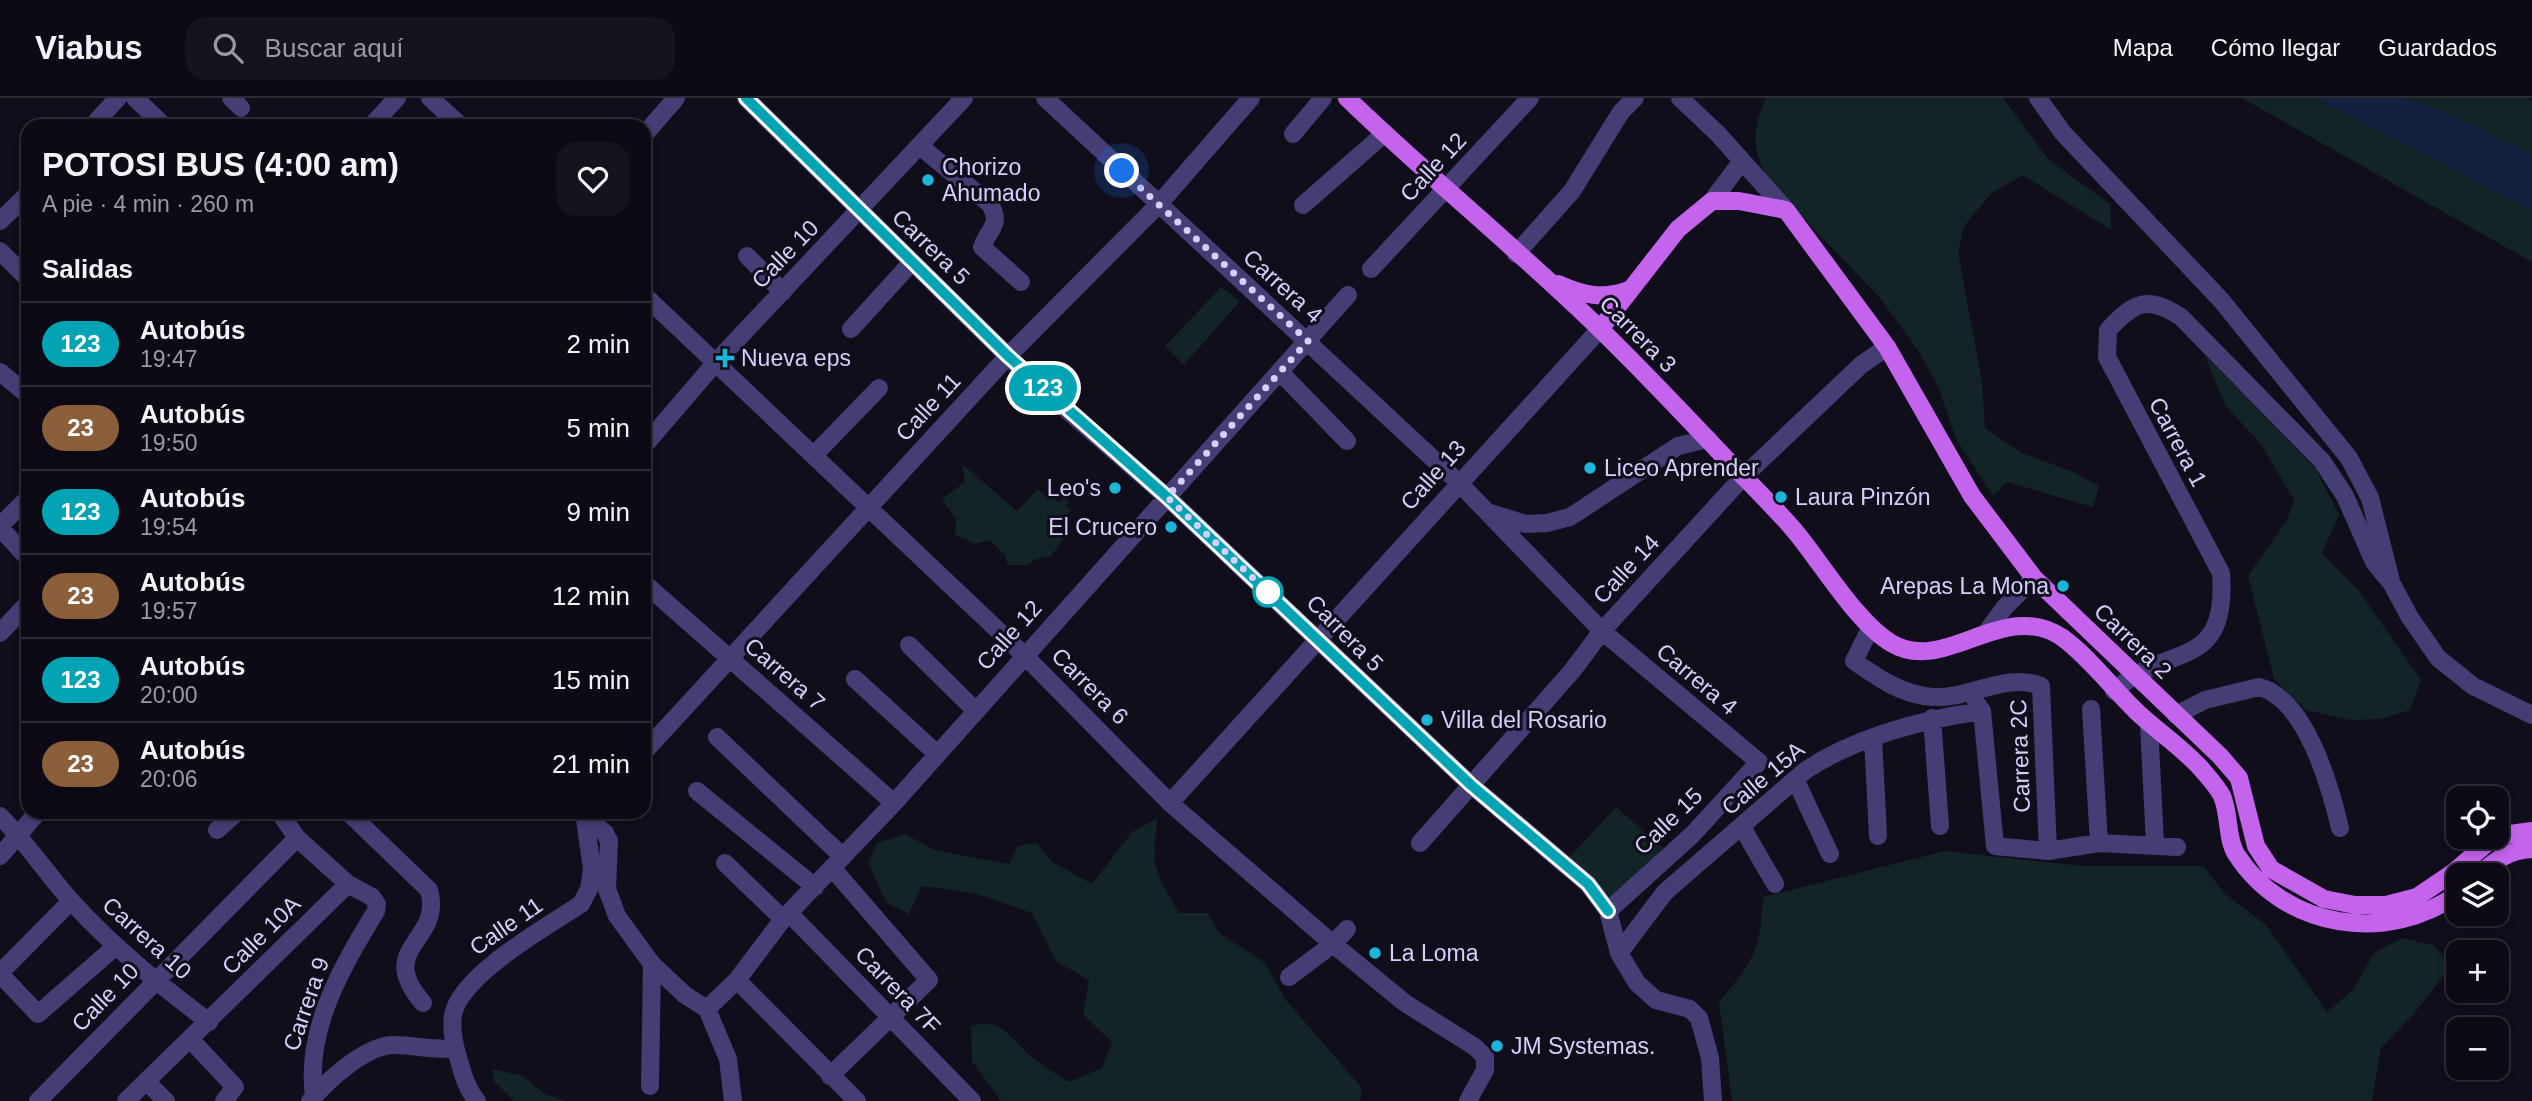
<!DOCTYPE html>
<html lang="es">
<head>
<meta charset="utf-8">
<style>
  :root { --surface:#0d0a15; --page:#16131e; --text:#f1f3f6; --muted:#9a9aa0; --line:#2d2b34 }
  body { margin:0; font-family:Helvetica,sans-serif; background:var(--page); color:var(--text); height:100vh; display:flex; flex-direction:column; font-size:26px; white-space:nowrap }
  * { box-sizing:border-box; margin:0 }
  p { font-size:23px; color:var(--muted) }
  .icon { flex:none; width:38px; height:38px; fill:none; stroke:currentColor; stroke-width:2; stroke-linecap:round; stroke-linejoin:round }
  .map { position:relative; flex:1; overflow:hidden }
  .sheet { position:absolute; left:21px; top:21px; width:630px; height:700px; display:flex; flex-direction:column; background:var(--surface); border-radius:21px; box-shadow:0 4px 10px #0003,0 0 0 2px var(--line) }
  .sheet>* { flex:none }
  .badge { padding:0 14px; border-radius:23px; font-size:24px; line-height:46px }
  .controls { position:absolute; left:2446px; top:688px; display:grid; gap:14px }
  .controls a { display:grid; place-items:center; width:63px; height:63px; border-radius:14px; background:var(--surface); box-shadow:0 4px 10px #0003,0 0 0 2px var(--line); font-size:35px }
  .you { position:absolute; width:35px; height:35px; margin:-18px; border:5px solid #fff; border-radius:50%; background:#1a73e8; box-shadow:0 0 0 10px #1a73e833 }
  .map>.badge { position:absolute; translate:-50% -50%; box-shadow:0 0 0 4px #fff }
  h2 { padding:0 21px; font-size:26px; line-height:63px }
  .round { display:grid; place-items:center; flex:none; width:74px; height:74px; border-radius:21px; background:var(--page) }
  .summary { display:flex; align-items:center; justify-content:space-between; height:119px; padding:0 21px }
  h1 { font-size:33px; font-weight:700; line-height:52px }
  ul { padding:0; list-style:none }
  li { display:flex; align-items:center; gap:21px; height:84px; padding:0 21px; border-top:2px solid var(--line) }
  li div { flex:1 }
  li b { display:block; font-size:26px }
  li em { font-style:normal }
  li .badge { min-width:77px; font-weight:700; text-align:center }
  header { display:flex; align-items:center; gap:42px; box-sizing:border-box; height:98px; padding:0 35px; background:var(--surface); border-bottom:2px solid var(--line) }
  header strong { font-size:33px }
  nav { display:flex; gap:38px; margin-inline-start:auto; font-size:24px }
  .search { width:490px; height:63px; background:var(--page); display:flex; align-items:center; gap:18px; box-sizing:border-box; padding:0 24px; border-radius:21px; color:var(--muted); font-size:26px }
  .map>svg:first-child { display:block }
</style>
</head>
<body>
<header>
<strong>Viabus</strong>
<div class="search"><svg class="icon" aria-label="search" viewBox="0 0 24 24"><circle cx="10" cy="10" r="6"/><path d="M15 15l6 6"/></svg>Buscar aquí</div>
<nav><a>Mapa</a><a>Cómo llegar</a><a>Guardados</a></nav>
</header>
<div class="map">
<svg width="2532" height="1003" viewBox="0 0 2532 1003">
  <rect width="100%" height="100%" fill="#110e1c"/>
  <path fill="#122425" d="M1766 0H2003L2048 61 2110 106 2111 132 2023 77 1991 96 1964 128 1958 154 1982 284 1985 330 2022 355 2074 374 2099 388 2093 409 2007 384 1993 398 1956 341 1939 291 1920 255 1880 200 1768 83C1752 47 1751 36 1766 0Z
    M2242 0H2316L2532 112V164Z
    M2406 0H2527L2532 4V56L2444 14Z
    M1221 189 1240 203 1184 267 1165 248Z
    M2204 256 2316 371 2339 417 2322 455 2359 493 2421 582 2410 612 2381 621 2350 622 2306 612 2274 581 2248 478 2287 422 2294 402 2261 346 2225 307Z
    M962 366 1017 413 1038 391 1050 402 1053 399 1059 405 1065 399 1069 404 1066 407 1071 413 1055 430 1064 440 1051 458 1034 462 1028 467H1008L1005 457 990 442 976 446 955 437 956 421 942 401 965 384Z
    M1616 709 1663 750 1613 802 1568 761Z
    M1158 720C1150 769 1155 773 1179 815H1208L1218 834 1265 865 1285 901 1362 990 1360 1003H1001L972 963 971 928C1002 920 1008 937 1027 955 1039 966 1056 976 1069 984L1102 970 1112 944 1083 917 1089 882 1056 863 1032 815 974 795 922 788 909 816 886 804 868 764 877 745 905 736 934 752 1009 766 1018 748 1037 745 1052 764 1092 786 1132 734Z
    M1945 753 2082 768H2203L2225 796 2266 827 2327 914 2353 892 2374 855 2402 840 2433 847 2452 867 2412 918 2381 950 2372 1003H1732L1719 904C1754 863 1760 853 1763 799Z
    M492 971 523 978 545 996 566 1003H514L494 983Z"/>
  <path fill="#13213f" d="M2316 0H2406L2444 14 2532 56V112Z"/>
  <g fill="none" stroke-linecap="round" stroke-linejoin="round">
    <path stroke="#453e75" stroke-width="18" d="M135 0 164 28
      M231 0 241 10
      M430 0 461 28
      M746 0 1028 278 1167 399 1471 687 1588 786 1608 813 1619 855 1637 885 1656 902 1690 911 1699 920 1710 960 1713 1003
      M1045 0 1458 384 1602 533 1759 664 1692 737 1608 813
      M1680 0 1718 36 1786 112
      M2038 0 2063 35 2221 202 2349 360 2370 400 2391 483
      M92 28 118 0
      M371 28 397 0
      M1293 36 1323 0
      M644 37 676 0
      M921 49 990 106C1002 127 989 130 982 149L1021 184
      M1712 103 1742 63
      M1303 107 1384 36
      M0 123 28 96
      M0 153 28 181
      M1516 156 1572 93 1621 14 1635 0
      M747 158 783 194
      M1371 171 1530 0
      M644 197 1024 557 1170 705 1333 846 1405 905 1475 949 1485 959V972L1468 1003
      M851 231 911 165
      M0 274 28 297
      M1280 274 1347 343
      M644 348 716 264 964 0
      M814 357 879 290
      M1491 415 1525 426 1547 425 1570 419 1678 348 1708 341
      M0 428 28 400
      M0 430 28 460
      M644 485 894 705
      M1871 529 1854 563C1878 580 1902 597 1933 599 1970 601 2006 574 2041 588L2048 753
      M1988 532 2005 509 2034 480
      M0 535 28 505
      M909 547 975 612
      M855 581 936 655
      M2114 593C2169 543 2228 575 2221 475L2107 259 2108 232C2134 204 2147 197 2181 219L2322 363 2345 398 2374 464 2392 486 2409 518 2438 560 2473 588 2532 617
      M1976 605 1982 613 1995 748 2048 753 2099 745 2177 749
      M2091 611 2099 745
      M2176 617 2205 602 2259 589C2306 601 2330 688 2340 730
      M1932 620 1940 728
      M2149 626 2155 746
      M717 639 843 759
      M1873 639 1878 738
      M644 654 1008 258 1158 107 1251 0
      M1796 683 1830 756
      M697 693 815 789
      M1170 705 1600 231
      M279 714 297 740 348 786 372 799 377 806 376 813C342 869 305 931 314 998
      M348 714 429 792C444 844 374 849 423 905
      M580 714 605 735 609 743 607 791 617 818 652 866 685 897 707 911 728 961 733 1003
      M0 718C27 745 47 776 72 804 113 849 160 887 209 924
      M1742 729 1775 786
      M217 732 237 714
      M1420 745 1572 573 1602 533 1743 379 1861 267 1887 249
      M0 758 38 714
      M725 765 783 821
      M790 816 972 1003
      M1619 855 1665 794 1806 672C1858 638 1920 622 1982 613
      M0 875 71 803
      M0 876 38 916 116 848
      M1289 879 1333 846 1347 831
      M737 882 857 1003
      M707 911 737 882 783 821 894 705 1348 197
      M191 942 235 989 224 1003
      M830 978 929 882 833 771
      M146 983 166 1003
      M650 988 652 866
      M38 1003 297 740
      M126 1003 348 786
      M310 1003C328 982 367 946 395 947 416 947 434 953 455 950
      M477 1003C466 990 463 976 458 959 454 947 451 929 453 917 460 877 548 828 581 806L589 791 592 771 584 714"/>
    <path stroke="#c463ec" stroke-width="18" d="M1347 0C1430 80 1519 152 1601 232 1639 269 1675 307 1711 345 1738 374 1768 402 1794 432 1821 464 1856 524 1891 545 1945 578 2004 499 2063 540 2090 560 2113 591 2137 614 2158 634 2186 652 2204 674 2210 681 2218 690 2222 698 2230 716 2226 739 2236 756 2284 831 2388 847 2459 795
      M1558 186C1583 197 1603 202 1629 192
      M1600 231 1678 131 1712 103H1739L1786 112 1887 249 1972 398 2034 480 2220 658 2239 680 2256 748 2271 771 2324 801 2355 807H2386L2417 799 2454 774 2486 746 2510 736 2532 733
      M2479 777C2496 762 2509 752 2532 751"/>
  </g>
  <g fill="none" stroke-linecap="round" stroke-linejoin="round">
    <defs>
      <path id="line" d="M746 0 1008 258 1167 399 1471 687 1588 786 1608 813"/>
    </defs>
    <use href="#line" stroke="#fff" stroke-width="16"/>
    <use href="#line" stroke="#00a3b4" stroke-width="10"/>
    <path stroke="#d7cef9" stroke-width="7" stroke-dasharray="0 12.6" d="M1122 73 1308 243 1167 399 1268 494"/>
  </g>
  <g fill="#1bb6d9" stroke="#110e1c" stroke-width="2.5">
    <circle cx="928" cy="82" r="7"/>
    <path d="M721.5 249.5h7v7h7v7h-7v7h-7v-7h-7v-7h7z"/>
    <circle cx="1590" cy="370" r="7"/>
    <circle cx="1115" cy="390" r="7"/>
    <circle cx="1781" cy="399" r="7"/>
    <circle cx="1171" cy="429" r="7"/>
    <circle cx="2063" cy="488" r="7"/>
    <circle cx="1427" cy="622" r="7"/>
    <circle cx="1375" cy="855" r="7"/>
    <circle cx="1497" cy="948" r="7"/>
  </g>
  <circle fill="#fff" stroke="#00a3b4" stroke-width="3.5" cx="1268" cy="494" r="14"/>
  <g text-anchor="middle" stroke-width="6" stroke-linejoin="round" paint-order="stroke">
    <g font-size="23" fill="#d7cef9" stroke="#110e1c" text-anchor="start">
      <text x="942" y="77">Chorizo<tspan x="942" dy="26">Ahumado</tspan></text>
      <text x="741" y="268">Nueva eps</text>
      <text x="1604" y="378">Liceo Aprender</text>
      <text x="1101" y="398" text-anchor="end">Leo's</text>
      <text x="1795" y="407">Laura Pinzón</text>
      <text x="1157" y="437" text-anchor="end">El Crucero</text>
      <text x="2049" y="496" text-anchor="end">Arepas La Mona</text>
      <text x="1441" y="630">Villa del Rosario</text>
      <text x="1389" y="863">La Loma</text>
      <text x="1511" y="956">JM Systemas.</text>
    </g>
    <g font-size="23" fill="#d7cef9" stroke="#110e1c">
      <text transform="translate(1433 69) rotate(-47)" y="8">Calle 12</text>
      <text transform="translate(931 149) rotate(44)" y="8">Carrera 5</text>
      <text transform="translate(785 156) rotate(-46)" y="8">Calle 10</text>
      <text transform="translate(1283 188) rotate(42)" y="8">Carrera 4</text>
      <text transform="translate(1638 236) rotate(45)" y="8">Carrera 3</text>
      <text transform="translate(928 309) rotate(-47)" y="8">Calle 11</text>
      <text transform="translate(2178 344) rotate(62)" y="8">Carrera 1</text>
      <text transform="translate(1433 377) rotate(-48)" y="8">Calle 13</text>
      <text transform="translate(1626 471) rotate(-47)" y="8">Calle 14</text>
      <text transform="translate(1345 535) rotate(45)" y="8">Carrera 5</text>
      <text transform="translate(1009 537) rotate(-48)" y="8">Calle 12</text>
      <text transform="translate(2133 543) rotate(44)" y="8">Carrera 2</text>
      <text transform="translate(785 576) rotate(41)" y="8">Carrera 7</text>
      <text transform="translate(1697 581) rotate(40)" y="8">Carrera 4</text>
      <text transform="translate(1090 588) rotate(45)" y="8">Carrera 6</text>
      <text transform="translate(2020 658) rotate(-92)" y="8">Carrera 2C</text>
      <text transform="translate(1763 680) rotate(-40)" y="8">Calle 15A</text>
      <text transform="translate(1668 723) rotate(-44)" y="8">Calle 15</text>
      <text transform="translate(506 828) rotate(-35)" y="8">Calle 11</text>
      <text transform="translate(261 837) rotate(-45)" y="8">Calle 10A</text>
      <text transform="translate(147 840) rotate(42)" y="8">Carrera 10</text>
      <text transform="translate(898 892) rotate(46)" y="8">Carrera 7F</text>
      <text transform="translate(105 899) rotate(-46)" y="8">Calle 10</text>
      <text transform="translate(306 906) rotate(-71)" y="8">Carrera 9</text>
    </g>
  </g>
</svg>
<div class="controls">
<a><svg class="icon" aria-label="locate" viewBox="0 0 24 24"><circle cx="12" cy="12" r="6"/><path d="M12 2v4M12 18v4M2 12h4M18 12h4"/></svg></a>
<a><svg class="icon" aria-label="layers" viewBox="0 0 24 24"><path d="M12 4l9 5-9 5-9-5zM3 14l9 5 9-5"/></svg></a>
<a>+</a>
<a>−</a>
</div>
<div class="you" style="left:1122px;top:73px"></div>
<b class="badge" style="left:1043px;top:290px;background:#00a3b4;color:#fff">123</b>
<section class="sheet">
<div class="summary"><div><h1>POTOSI BUS (4:00 am)</h1><p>A pie · 4 min · 260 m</p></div><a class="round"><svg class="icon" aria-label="heart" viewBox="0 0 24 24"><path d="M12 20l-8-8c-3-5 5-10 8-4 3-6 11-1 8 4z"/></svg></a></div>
<h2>Salidas</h2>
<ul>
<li><span class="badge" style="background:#00a3b4;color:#fff">123</span><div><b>Autobús</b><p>19:47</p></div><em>2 min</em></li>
<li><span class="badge" style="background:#8b5e3c;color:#fff">23</span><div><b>Autobús</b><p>19:50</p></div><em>5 min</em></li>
<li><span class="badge" style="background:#00a3b4;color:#fff">123</span><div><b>Autobús</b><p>19:54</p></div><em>9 min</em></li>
<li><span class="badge" style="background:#8b5e3c;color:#fff">23</span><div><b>Autobús</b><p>19:57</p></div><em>12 min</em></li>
<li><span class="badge" style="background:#00a3b4;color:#fff">123</span><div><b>Autobús</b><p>20:00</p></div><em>15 min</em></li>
<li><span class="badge" style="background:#8b5e3c;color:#fff">23</span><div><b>Autobús</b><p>20:06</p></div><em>21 min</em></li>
</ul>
</section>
</div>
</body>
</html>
